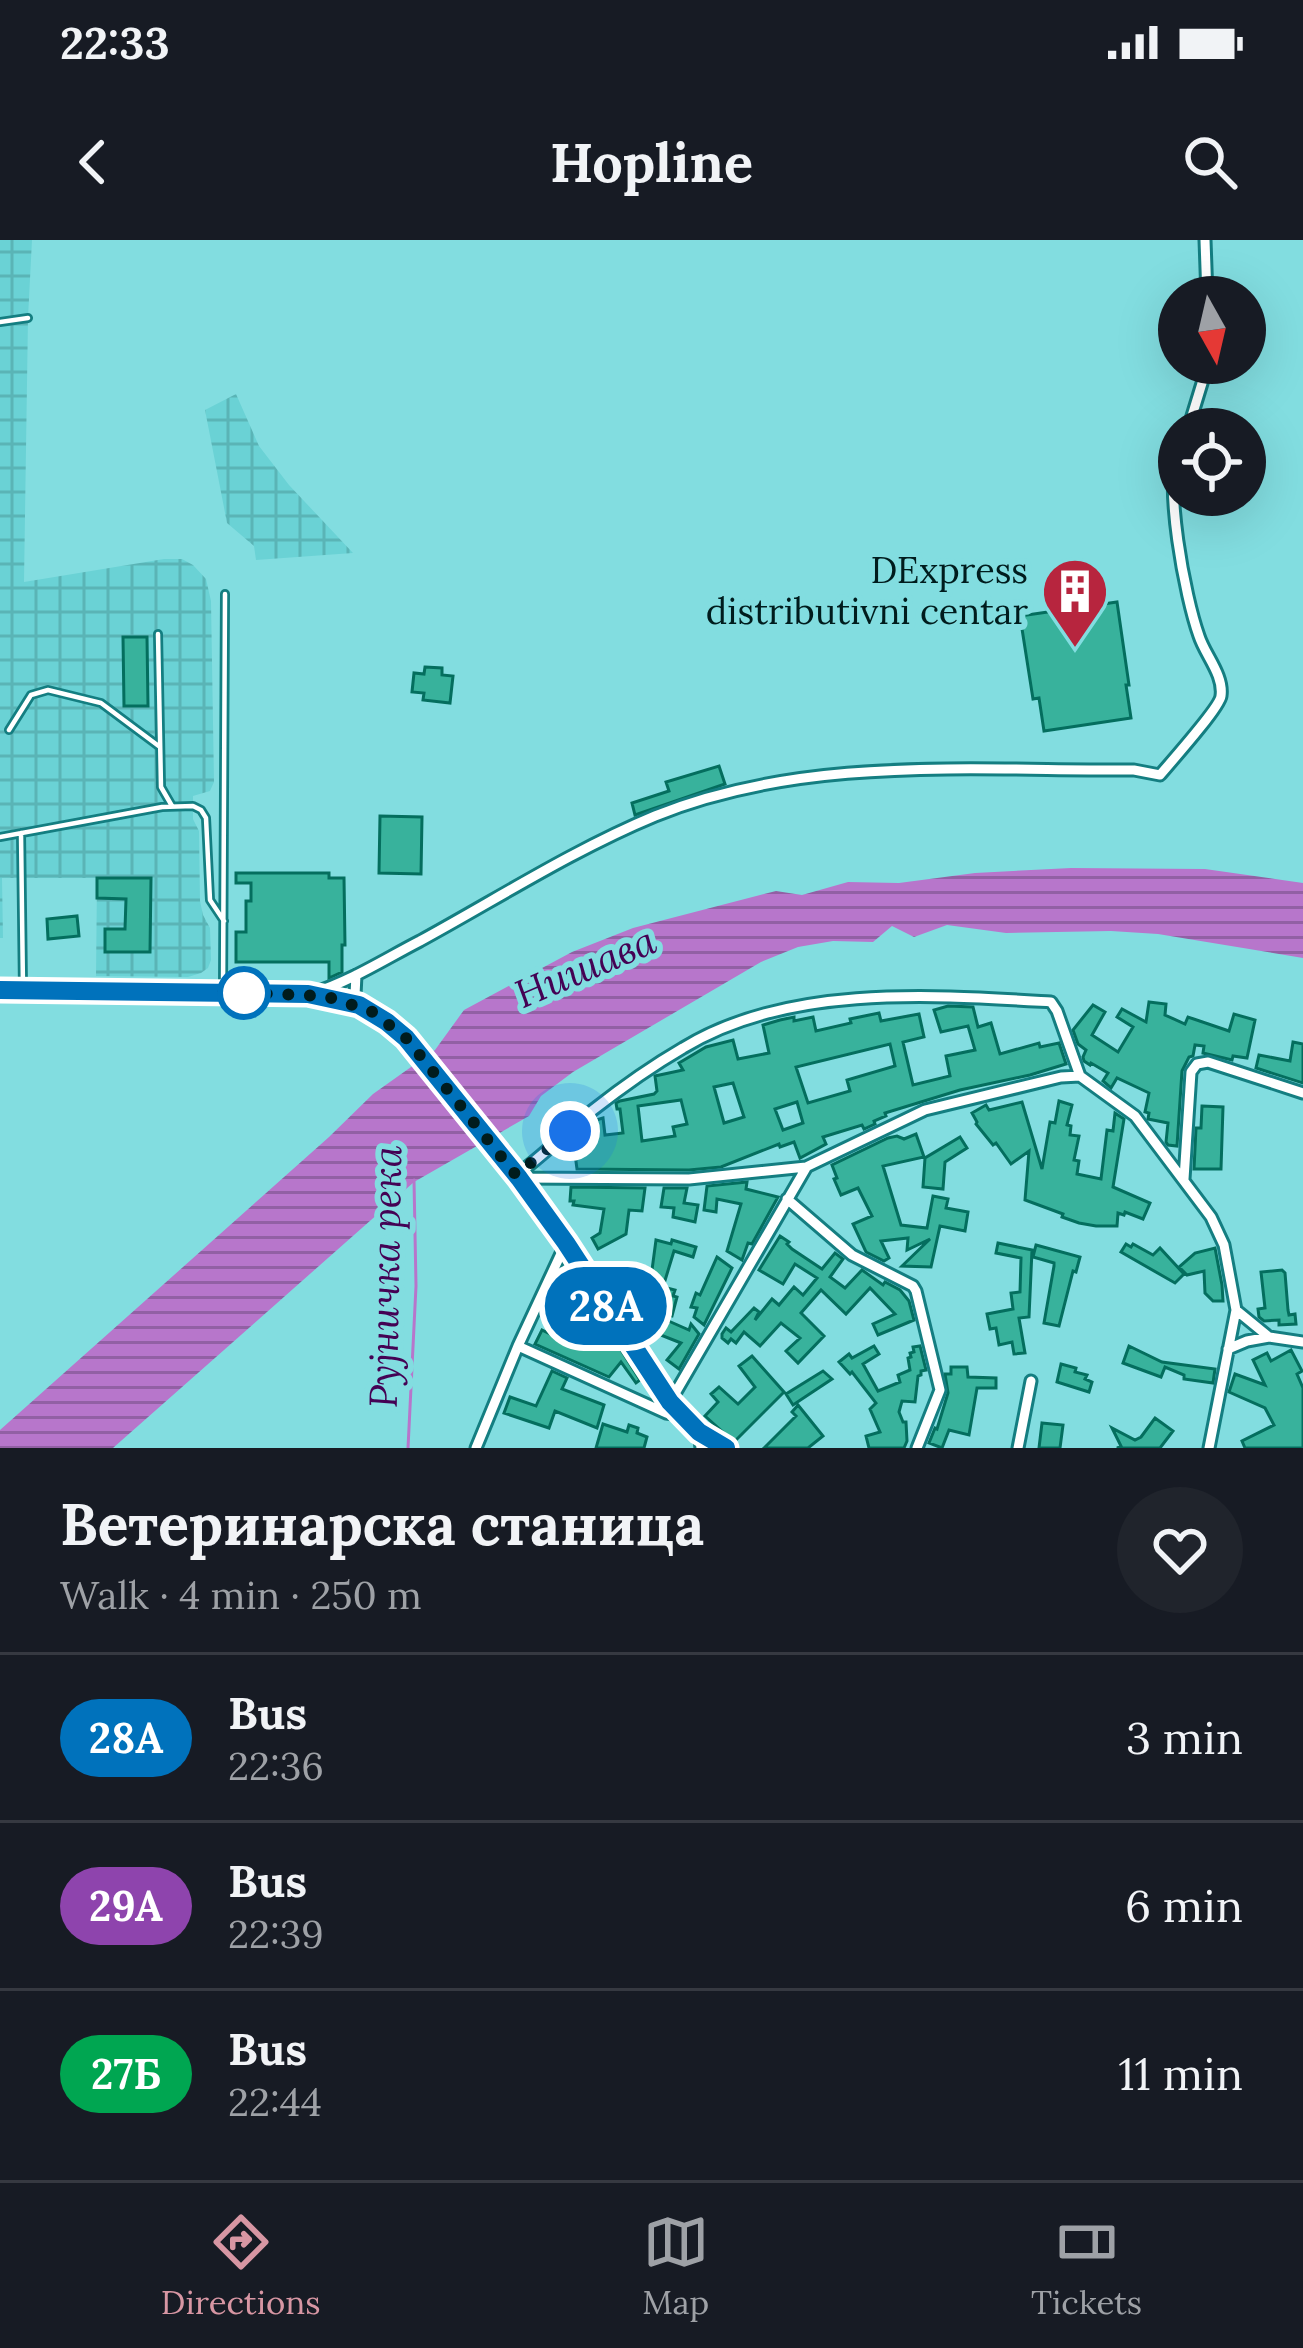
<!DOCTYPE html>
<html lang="en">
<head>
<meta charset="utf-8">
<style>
  :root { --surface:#171b24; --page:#20242c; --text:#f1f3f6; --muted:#9ea1a6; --line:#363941; --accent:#d796a3 }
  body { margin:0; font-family:Lora,serif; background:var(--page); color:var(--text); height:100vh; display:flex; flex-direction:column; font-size:45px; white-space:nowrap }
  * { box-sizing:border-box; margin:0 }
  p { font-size:39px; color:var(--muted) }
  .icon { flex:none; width:66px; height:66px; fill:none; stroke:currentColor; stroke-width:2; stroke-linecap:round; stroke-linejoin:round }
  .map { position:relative; height:1208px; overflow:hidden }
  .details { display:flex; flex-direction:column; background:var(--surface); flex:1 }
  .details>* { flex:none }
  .badge { padding:0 24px; border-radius:39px; font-size:42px; line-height:78px }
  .needle { width:78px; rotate:172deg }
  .controls { position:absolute; left:1158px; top:36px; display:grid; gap:24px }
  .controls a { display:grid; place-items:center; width:108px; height:108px; border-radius:50%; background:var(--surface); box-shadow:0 12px 48px #0002; font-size:60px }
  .you { position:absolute; width:60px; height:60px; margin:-30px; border:9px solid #fff; border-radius:50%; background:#1a73e8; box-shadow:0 0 0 18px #1a73e833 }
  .map>.badge { position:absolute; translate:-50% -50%; box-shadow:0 0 0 6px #fff }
  .round { display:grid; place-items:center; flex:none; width:126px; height:126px; border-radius:63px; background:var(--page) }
  .head { display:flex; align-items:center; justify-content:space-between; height:204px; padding:0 60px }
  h1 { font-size:57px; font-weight:700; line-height:90px }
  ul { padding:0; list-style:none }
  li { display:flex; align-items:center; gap:36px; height:168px; padding:0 60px; border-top:3px solid var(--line) }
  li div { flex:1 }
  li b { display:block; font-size:45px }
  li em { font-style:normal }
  li .badge { min-width:132px; font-weight:700; text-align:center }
  .status { display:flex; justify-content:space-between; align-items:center; height:84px; padding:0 60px; background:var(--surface); direction:ltr }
  .status svg { height:33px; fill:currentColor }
  header { display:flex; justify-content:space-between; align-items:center; height:156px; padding:0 60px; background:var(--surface); font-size:54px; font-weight:700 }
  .tab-bar { display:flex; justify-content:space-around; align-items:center; height:168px; border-top:3px solid var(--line); background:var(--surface); font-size:33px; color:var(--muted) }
  .tab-bar a { display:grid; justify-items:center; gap:6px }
  .tab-bar .current { color:var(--accent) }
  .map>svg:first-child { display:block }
</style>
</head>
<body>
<div class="status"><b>22:33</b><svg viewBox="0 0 49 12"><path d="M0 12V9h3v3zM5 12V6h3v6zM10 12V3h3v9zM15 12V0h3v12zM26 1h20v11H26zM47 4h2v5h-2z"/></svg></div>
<header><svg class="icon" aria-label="back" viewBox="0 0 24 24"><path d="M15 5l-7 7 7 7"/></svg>Hopline<svg class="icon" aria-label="search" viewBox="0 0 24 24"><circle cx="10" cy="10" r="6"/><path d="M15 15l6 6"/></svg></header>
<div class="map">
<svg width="1303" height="1208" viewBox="0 0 1303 1208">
  <defs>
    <pattern id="industrial-grid" width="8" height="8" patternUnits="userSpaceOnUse" patternTransform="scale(3)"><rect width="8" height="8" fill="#6ad2d5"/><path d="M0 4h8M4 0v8" fill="none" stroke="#5ab4b6"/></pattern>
    <pattern id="water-rules" width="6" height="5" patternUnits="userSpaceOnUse" patternTransform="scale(3)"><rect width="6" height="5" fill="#b776cb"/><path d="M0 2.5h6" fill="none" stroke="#9260a4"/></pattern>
  </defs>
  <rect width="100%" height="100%" fill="#82dde0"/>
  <path fill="url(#industrial-grid)" d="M0 0H32L28 78 24 342 164 319H182L193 325 206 339 211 361 214 542 210 551 193 556V579L199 591 200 661 203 675 210 688 211 720 208 728 201 733 188 737 96 736 97 638H2L3 698H0Z
    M236 154 259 206 289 245 353 313 256 320 254 306 227 283 205 170Z"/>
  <path fill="url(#water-rules)" d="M1071 628 1205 629 1303 643V718L1158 694 1111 691 1006 693 947 685 914 697 892 686 873 702 833 701 798 707 761 722 573 832 541 856 529 876 414 942 113 1208H0V1190L329 897 373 854 435 810 464 770 572 712 633 688 776 651 802 655 848 642 899 643 975 633Z"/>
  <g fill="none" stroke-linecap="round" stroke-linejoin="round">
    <path stroke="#b776cb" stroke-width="3" d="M408 1208 416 1046 414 940"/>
  </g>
  <path fill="#38b29c" stroke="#046e5e" stroke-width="3" fill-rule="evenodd" d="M1117 362 1129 445H1126L1131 478 1044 491 1039 458 1033 459 1020 376Z
    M123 397H147L148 466H124Z
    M425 427 442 428V435L453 436 450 463 423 460 424 453 412 452 414 433 424 434Z
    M719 526 725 544 635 575 632 563 669 551 666 542Z
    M380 576 422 577 421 634 379 633Z
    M236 633H329V638H344L345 705H342V732L329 738V722H236V692H246V661H251V643H236Z
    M97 638H151L150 712H105V689H125L126 659 97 658Z
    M77 676 79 696 48 699 47 679Z
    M1149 762 1166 764 1165 775 1185 784 1188 777 1229 791 1234 774 1255 780 1247 818 1233 816 1232 820 1203 813 1204 806 1195 805 1193 816 1189 817 1182 831 1177 906 1168 905 1166 902 1168 883 1148 879 1149 873 1145 872 1149 853 1117 838 1111 848 1103 841 1108 833 1091 823 1090 825 1084 821 1083 817 1086 810 1078 804 1073 790 1093 765 1105 772 1092 795 1118 812 1133 787 1117 777 1122 769 1146 782Z
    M948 766 973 767 978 787 991 783 1000 814 1039 803 1040 807 1059 803 1066 824 1030 835 960 850 885 873 886 876 874 881 875 884 864 889 862 885 823 897 826 904 800 918 794 902 780 907 779 904 721 927 689 930 577 929 575 914 582 913 580 893 593 885 596 880 603 878 605 895 623 893 620 869H617L616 863 620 861 654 854 657 851 655 836 683 830 679 823 706 807 733 800 738 819 769 813 763 785 780 780 794 777V781L813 777 816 791 851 783 850 779 879 773 881 781 919 774 924 797 903 802 913 845 950 836 946 816 975 810 968 786 941 792 934 770ZM890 804 895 826 847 840 850 851 808 863 796 827ZM733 843 744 877 724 883 714 847ZM681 860 687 884 673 887 675 896 642 901 638 866ZM797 862 803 883 783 890 775 869Z
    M1293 802 1303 804V843L1256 828 1259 815 1290 821Z
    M1059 861 1072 865 1067 885 1071 886 1070 895 1079 896 1074 920 1079 921 1077 934 1101 939 1107 890 1113 891 1115 873 1124 879 1113 947 1150 963 1143 979 1125 972 1124 975 1118 973 1117 986H1096L1079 983 1062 977 1063 974 1025 960 1029 911 1011 924 996 903 993 905 976 884 977 882 972 873 986 865 989 870 1022 862 1042 929 1050 882 1055 883Z
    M1202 866 1223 867 1221 929H1194L1196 888H1201Z
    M916 894 924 917 883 926 901 985 927 988 933 956 948 959 946 968 968 972 965 991 940 986 931 1027 902 1026 930 999 907 1010 908 998 881 1001 889 1018 884 1021 866 1012 853 984 872 976 858 948 841 955 834 939 837 938 832 925 888 898 897 896 904 899Z
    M960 897 967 908 945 922 943 949 923 947 925 918Z
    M747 942 746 949 778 957 752 1004 748 1003 742 1020 727 1011 741 964 717 959 716 972 704 970 707 946Z
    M571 947 645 948 642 971 629 970 626 994 598 1009 592 998 600 993 604 969 573 965 574 961H570Z
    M664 948H687L684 963 698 965 695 982 673 977 674 968 661 967Z
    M780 996 789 1002 787 1004 792 1009 822 1029 835 1013 843 1019 830 1037 845 1048 862 1030 883 1045 885 1042 900 1050 909 1061 914 1080 878 1095 873 1084 895 1074 870 1048 846 1074 821 1050 801 1073 824 1096 798 1123 786 1111 800 1098 781 1083 760 1106 744 1092 736 1103 731 1099 728 1103 722 1098V1094L726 1088 731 1092 754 1068 759 1072 755 1080 772 1059 779 1065 794 1047 803 1055 817 1038 795 1024 783 1044 759 1030Z
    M656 1000 671 1004 672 1000 696 1007 693 1017 674 1011 663 1047 675 1050 673 1056 677 1057 672 1076 632 1065 636 1052 641 1054 648 1029 652 1030Z
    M998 1003 1032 1010 1029 1077 1019 1078 1025 1113 1014 1114 1012 1102 999 1105 996 1088 990 1089 987 1074 1013 1069 1011 1053 1020 1052 1021 1018 996 1013Z
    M1126 1004 1131 1007 1133 1004 1153 1015 1160 1008 1184 1034 1175 1043 1121 1012Z
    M1036 1005 1080 1017 1076 1032 1073 1031 1059 1086 1044 1083 1054 1026V1023L1033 1017Z
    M1215 1008 1222 1045 1223 1061H1213L1205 1053 1204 1031 1187 1035 1179 1027 1195 1013Z
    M717 1017 732 1028 704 1085 694 1077 697 1068 691 1067 696 1053 700 1055Z
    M1282 1030 1285 1033 1288 1070 1289 1075 1295 1074 1296 1084 1279 1085V1080L1264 1081 1259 1077 1258 1069 1265 1068 1261 1032Z
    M555 1055 599 1075 640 1140 636 1143 621 1122 609 1137 535 1104 542 1090 574 1106 583 1085 548 1068Z
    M664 1079 689 1090 691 1084 699 1094 679 1129 667 1120 681 1103 658 1094Z
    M874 1106 879 1114 863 1124 878 1151 900 1142 898 1135 910 1130 908 1118 911 1117 910 1113 914 1112 913 1107 920 1106 926 1130 921 1131V1135L918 1136 915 1162 902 1161 899 1172 903 1182H906L907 1201 904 1208H869L866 1196 880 1192 870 1169 876 1163 852 1132 850 1134 839 1122 849 1114 852 1118Z
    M1129 1106 1162 1122 1215 1129 1213 1143 1184 1139V1135L1165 1127 1161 1137 1123 1123Z
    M1291 1110 1302 1131 1297 1134 1303 1148V1208H1245L1242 1201 1274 1185 1265 1168 1229 1152 1235 1134 1265 1145 1253 1120 1267 1113 1271 1121Z
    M752 1116 784 1152 734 1202 705 1176 718 1162 711 1154 719 1147 738 1164 755 1147 739 1126Z
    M1061 1124 1076 1128 1075 1132 1087 1135 1085 1139 1092 1142 1089 1152 1057 1142Z
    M951 1127H967L968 1137 996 1138V1148H977L969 1195 949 1190 942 1208 929 1203 935 1188 937 1189 948 1153 945 1134H951Z
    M552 1131 567 1138 562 1149 604 1165 597 1188 555 1171 549 1188 504 1173 510 1157 536 1166Z
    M823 1131 832 1139 793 1165 786 1154Z
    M798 1165 823 1196 808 1208H764L796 1176 792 1172Z
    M1155 1178 1173 1191 1160 1208H1117L1121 1206 1112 1188 1135 1200 1141 1197Z
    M1042 1183 1063 1185 1060 1208H1039Z
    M603 1184 627 1192 629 1185 638 1188 637 1193 647 1197 644 1208H596Z"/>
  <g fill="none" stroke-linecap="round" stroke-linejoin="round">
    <defs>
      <path id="service" d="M0 82 28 78
        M158 394 161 547 172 566
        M9 490 31 455 48 450 101 463 160 507
        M21 593 23 749
        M0 597 162 567 193 566 201 570 206 578 210 660 224 681
        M223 751 225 354"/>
      <path id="minor" d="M1205 0 1207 57
        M1188 189 1203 140 1204 123
        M356 735 355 755 359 765
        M313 753C351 741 385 719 420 701 497 659 573 610 655 576 805 515 975 531 1134 530L1160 535C1171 522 1220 467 1221 456 1224 435 1205 415 1199 396 1185 357 1163 243 1179 206
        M516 935C544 916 566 891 593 870 621 848 652 826 683 808 787 744 934 755 1051 762L1057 771 1080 836
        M519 938 689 939 806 927 925 870 1061 837 1080 836 1135 876 1211 977 1224 1005 1236 1070 1209 1208
        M1184 939 1191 832 1197 824 1208 822 1303 853
        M787 959 852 1015 913 1046 916 1051 940 1150 917 1208
        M1236 1070 1269 1097 1303 1102
        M518 1106 666 1173 681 1175
        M1228 1109 1247 1101 1269 1097
        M670 1162 806 928
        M699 1192 701 1208
        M476 1208 518 1106 566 1003
        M1018 1208 1031 1141"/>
      <path id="tertiary" d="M0 750 308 754C385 762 413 807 458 863 495 908 531 953 565 1000 614 1071 649 1163 726 1208"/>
    </defs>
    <use href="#service" stroke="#147e81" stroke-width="10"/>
    <use href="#minor" stroke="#147e81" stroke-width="15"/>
    <use href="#tertiary" stroke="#147e81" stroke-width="18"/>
    <use href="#service" stroke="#fff" stroke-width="4.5"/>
    <use href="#minor" stroke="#fff" stroke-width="9"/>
    <use href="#tertiary" stroke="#fff" stroke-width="12"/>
  </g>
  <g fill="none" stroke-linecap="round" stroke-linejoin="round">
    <defs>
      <path id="line" d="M0 750 308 754 359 765 387 782 406 798 519 938 566 1003 670 1162 699 1192 726 1208"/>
    </defs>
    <use href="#line" stroke="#fff" stroke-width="27"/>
    <use href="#line" stroke="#0072bc" stroke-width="18"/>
    <path stroke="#001c1d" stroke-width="12" stroke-dasharray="0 21.6" d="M244 753 223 752 325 756 371 771 406 798 516 935 570 891"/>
  </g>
  <defs>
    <symbol id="building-pin" viewBox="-11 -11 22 30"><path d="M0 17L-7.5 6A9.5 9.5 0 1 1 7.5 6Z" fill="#b7253e" stroke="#82dde0"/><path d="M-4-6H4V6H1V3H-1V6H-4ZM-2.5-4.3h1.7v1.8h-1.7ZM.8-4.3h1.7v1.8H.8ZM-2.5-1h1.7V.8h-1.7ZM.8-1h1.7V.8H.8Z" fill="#fff"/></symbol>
  </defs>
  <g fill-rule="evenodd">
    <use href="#building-pin" x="1037" y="313" width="76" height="104"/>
  </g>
  <circle fill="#fff" stroke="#0072bc" stroke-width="6" cx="244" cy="753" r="24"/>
  <g text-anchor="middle" stroke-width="12" stroke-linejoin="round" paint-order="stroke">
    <g font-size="36" fill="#001c1d" stroke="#82dde0" text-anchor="end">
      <text x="1028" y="343">DExpress<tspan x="1028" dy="41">distributivni centar</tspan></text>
    </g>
    <g font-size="39" font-style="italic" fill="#440254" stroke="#82dde0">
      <text transform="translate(585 727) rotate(-23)" y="14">Нишава</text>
      <text transform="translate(385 1037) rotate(-89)" y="14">Рујничка река</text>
    </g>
  </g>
</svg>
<div class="controls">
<a><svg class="needle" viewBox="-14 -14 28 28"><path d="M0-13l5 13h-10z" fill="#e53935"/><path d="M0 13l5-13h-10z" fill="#9ea1a6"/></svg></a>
<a><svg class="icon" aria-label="locate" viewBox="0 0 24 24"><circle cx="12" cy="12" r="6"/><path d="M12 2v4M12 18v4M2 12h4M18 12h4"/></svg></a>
</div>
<div class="you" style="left:570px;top:891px"></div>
<b class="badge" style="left:606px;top:1066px;background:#0072bc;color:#fff">28А</b>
</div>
<section class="details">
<div class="head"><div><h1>Ветеринарска станица</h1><p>Walk · 4 min · 250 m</p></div><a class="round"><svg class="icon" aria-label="heart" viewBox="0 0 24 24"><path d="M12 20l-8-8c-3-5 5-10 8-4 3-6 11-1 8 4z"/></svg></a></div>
<ul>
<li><span class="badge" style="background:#0072bc;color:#fff">28А</span><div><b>Bus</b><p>22:36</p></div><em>3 min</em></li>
<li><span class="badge" style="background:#8e44ad;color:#fff">29А</span><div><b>Bus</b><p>22:39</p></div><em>6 min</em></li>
<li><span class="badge" style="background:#00a651;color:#fff">27Б</span><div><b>Bus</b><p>22:44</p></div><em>11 min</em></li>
</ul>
</section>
<nav class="tab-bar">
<a class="current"><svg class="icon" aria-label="directions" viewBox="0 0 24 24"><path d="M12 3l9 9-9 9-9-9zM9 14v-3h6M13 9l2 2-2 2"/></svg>Directions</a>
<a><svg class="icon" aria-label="map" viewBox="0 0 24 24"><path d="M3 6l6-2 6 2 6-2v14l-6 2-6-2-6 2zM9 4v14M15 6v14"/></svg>Map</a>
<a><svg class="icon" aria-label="tickets" viewBox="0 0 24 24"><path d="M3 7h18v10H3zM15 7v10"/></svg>Tickets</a>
</nav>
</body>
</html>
